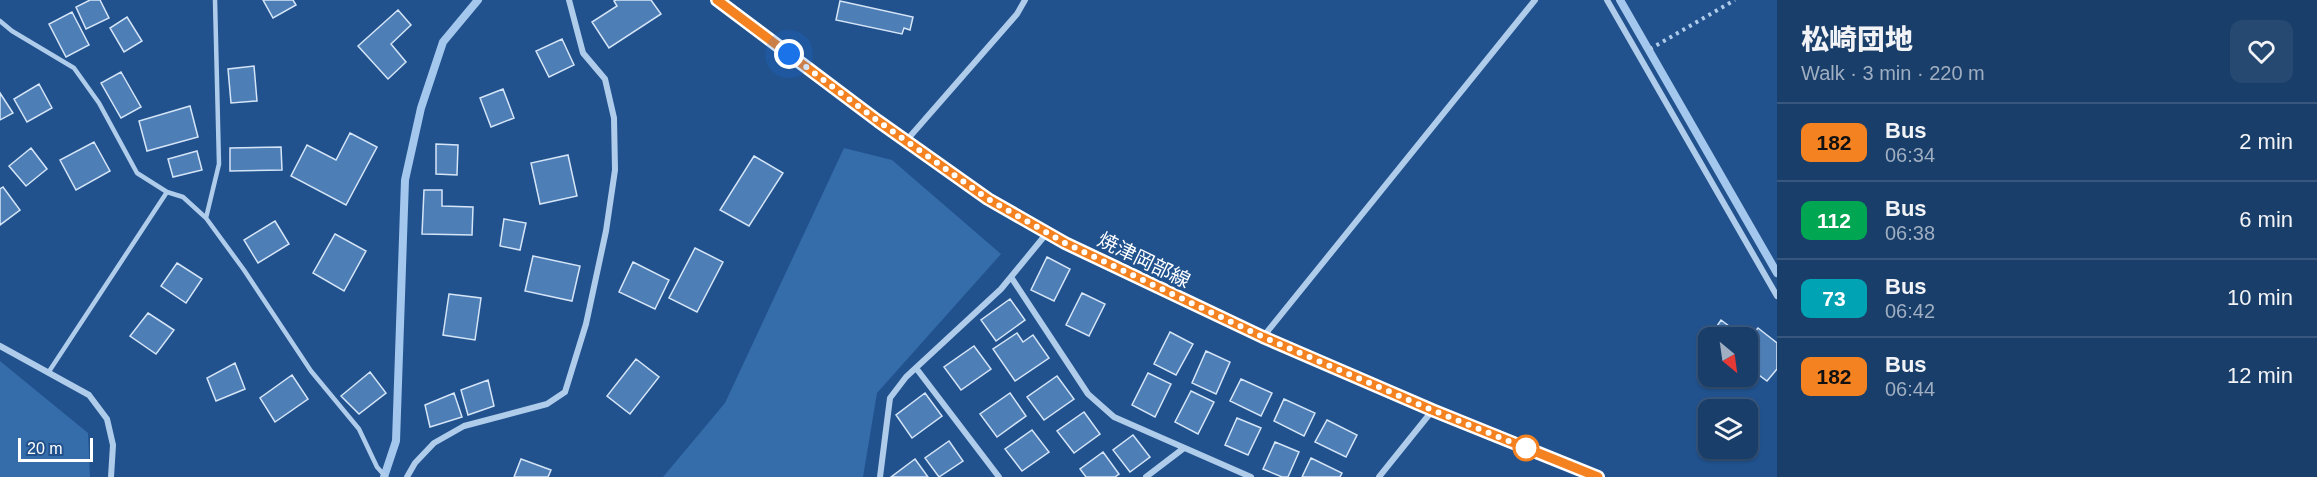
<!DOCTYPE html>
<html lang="en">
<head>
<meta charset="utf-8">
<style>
  :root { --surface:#193e6a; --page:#264972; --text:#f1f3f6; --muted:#9faec1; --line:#37577e }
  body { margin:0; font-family:Arial,"Noto Sans JP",sans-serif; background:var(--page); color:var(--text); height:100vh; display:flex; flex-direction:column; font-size:22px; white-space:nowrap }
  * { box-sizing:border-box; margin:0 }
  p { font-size:20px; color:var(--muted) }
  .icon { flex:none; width:33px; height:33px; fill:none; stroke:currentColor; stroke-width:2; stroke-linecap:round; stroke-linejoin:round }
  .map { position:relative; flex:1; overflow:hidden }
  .panel { display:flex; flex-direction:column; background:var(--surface); width:540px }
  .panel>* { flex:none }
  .badge { padding:0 12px; border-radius:9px; font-size:21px; line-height:39px }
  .needle { width:39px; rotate:151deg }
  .buttons { position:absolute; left:1698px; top:327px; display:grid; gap:12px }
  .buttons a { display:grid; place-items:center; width:60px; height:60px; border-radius:12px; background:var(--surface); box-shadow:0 2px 4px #0004,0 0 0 2px var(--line); font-size:30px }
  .scale { position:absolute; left:18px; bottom:15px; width:75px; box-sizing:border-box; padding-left:6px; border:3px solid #fff; border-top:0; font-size:16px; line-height:21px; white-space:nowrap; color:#fff; -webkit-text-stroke:4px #21528d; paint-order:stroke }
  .you { position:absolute; width:30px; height:30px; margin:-15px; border:4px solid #fff; border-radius:50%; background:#1a73e8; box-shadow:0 0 0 9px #1a73e833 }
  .map>.badge { position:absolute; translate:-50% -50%; box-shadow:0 0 0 3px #fff }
  .round { display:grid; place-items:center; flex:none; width:63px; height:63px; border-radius:12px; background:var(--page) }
  .head { display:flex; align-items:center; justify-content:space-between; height:102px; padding:0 24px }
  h1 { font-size:28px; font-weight:800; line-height:45px }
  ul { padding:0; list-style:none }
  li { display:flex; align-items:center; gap:18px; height:78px; padding:0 24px; border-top:2px solid var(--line) }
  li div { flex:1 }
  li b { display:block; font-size:22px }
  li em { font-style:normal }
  li .badge { min-width:66px; font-weight:700; text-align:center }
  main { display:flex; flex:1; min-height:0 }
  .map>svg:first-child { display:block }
</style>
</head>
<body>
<main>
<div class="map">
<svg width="1777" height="477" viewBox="0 0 1777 477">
  <rect width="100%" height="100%" fill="#21528d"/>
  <path fill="#356caa" d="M844 148 892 160 1001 254 877 393 863 477H663L725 403Z
    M0 361 88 433 90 477H0Z"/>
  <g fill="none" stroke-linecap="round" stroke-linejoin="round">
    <path stroke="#a4c7ed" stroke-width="8" d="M1620 0 1777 273
      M384 477 396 441 405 180 421 108 443 42 478 0"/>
  </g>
  <path fill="#4e7eb6" stroke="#d5e5f8" stroke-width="1.5" d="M90 0H100L109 18 86 29 76 7Z
    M263 0H293L296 5 273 18Z
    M616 0H651L661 14 609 48 592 22 617 6 614 1Z
    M840 1 913 17 910 30 904 28 902 34 836 20Z
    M398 10 411 25 391 44 406 62 388 79 358 46Z
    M72 12 89 45 66 57 49 24Z
    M127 17 142 41 124 52 110 28Z
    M562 39 574 65 549 77 536 51Z
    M254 66 257 101 231 103 228 69Z
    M121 72 141 107 121 118 101 83Z
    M39 84 52 108 27 122 14 99Z
    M503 89 514 118 491 127 480 98Z
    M0 93 13 113 0 120Z
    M190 106 198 137 147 151 139 121Z
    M350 133 377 147 346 205 291 176 307 145 336 160Z
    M94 142 110 171 76 190 60 160Z
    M436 144 458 145 457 175 436 174Z
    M281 147 282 170 230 171V148Z
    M31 148 47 169 26 186 9 166Z
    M197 151 202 170 173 177 168 159Z
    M568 155 577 196 540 204 531 163Z
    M754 156 783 173 749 226 720 210Z
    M3 187 20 210 0 225V189Z
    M424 190H442V206L473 207 472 235 422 234Z
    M504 219 526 223 520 250 500 246Z
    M275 221 289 244 258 263 244 240Z
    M335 234 366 251 344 291 313 273Z
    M695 248 723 262 697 312 669 298Z
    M533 256 580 266 572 301 525 291Z
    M1047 257 1070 269 1054 301 1031 290Z
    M633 262 669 280 655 309 619 292Z
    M177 263 202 279 186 303 161 286Z
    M1082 293 1105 304 1089 336 1066 325Z
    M449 294 481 298 475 340 443 335Z
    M1010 299 1025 320 996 341 981 320Z
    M148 313 174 330 156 354 130 336Z
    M1721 320 1745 338H1709Z
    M1758 328 1777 343V369L1767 381 1748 367V339Z
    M1170 332 1193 344 1176 375 1154 364Z
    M1017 333 1023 342 1033 335 1049 358 1015 381 993 349Z
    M974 346 991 369 961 390 944 367Z
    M1206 351 1230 362 1216 394 1192 383Z
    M636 359 659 377 630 414 607 396Z
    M235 363 245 389 216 401 207 378Z
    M370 372 386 393 359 414 341 396Z
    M1148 373 1171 384 1155 417 1132 405Z
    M292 375 308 399 275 422 260 398Z
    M1057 376 1074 399 1044 420 1027 397Z
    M1241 379 1272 393 1261 416 1230 401Z
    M488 380 494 406 468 415 461 390Z
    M1191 391 1214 402 1198 434 1175 422Z
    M454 393 462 417 430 427 425 405Z
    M925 393 942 416 912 438 896 415Z
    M1010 393 1026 416 997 437 980 414Z
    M1284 399 1315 413 1304 436 1274 421Z
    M1084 412 1100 434 1074 453 1057 431Z
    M1237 418 1261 428 1248 455 1225 445Z
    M1327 420 1357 435 1346 457 1315 442Z
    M1032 430 1049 452 1022 471 1005 449Z
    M1133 435 1150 457 1130 472 1113 450Z
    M949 441 963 461 939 477 925 458Z
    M1275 442 1299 452 1288 477H1282L1263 469Z
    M1103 452 1119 474 1115 477H1086L1080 469Z
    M1311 458 1342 473 1340 477H1302Z
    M521 459 551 470 548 477H514Z
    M915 459 928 477H891Z"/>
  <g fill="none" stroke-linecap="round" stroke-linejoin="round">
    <path stroke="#b0cceb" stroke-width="4" stroke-dasharray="3 4.5" stroke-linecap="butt" d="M1650 49 1735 0"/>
    <path stroke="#b0cceb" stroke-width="4.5" d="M0 21 12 31 74 68 99 103 137 173 167 192 183 197 206 218 244 270 311 371 359 429 377 467 386 477
      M206 218 219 164 215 0
      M48 373 167 192"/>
    <path stroke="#b0cceb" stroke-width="6" d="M1607 0 1777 296
      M906 141 1017 14 1025 0
      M1011 277 1088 394 1114 417 1251 477
      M1263 337 1535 0
      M0 346 89 395 107 419 113 445 111 477
      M916 368 999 477
      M407 477 415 463 434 443 464 426 547 404 565 392 586 324 606 231 615 170 614 118 605 79 583 53 569 0
      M880 477 890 398 906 377 1001 289 1047 233
      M1146 477 1184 448
      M1379 477 1432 411"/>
    <path stroke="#dbe9f9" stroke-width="12" d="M718 0 878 121 988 199 1065 243 1263 337 1432 410 1598 477"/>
  </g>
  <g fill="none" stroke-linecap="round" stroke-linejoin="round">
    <defs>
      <path id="line" d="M717 0 878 121 988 199 1065 243 1263 337 1432 410 1598 477"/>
    </defs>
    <use href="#line" stroke="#fff" stroke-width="14"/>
    <use href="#line" stroke="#f58220" stroke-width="9"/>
    <path stroke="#fff" stroke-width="6" stroke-dasharray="0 10.8" d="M789 54 878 121 988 199 1065 243 1263 337 1432 410 1526 448"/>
  </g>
  <circle fill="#fff" stroke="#f58220" stroke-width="3" cx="1526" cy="448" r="12"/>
  <g text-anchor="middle" stroke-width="6" stroke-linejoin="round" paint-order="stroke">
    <g font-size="20" fill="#fff" stroke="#21528d">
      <text transform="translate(1144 260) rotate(26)" y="7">焼津岡部線</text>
    </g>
  </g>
</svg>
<div class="buttons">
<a><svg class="needle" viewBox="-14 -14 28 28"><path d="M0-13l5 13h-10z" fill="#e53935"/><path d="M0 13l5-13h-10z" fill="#9faec1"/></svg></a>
<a><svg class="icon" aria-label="layers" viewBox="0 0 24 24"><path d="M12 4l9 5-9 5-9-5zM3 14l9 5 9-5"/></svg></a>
</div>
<div class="scale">20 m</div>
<div class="you" style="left:789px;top:54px"></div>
</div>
<section class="panel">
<div class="head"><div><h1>松崎団地</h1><p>Walk · 3 min · 220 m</p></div><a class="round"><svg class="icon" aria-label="heart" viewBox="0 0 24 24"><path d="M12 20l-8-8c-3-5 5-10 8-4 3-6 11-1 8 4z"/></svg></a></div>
<ul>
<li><span class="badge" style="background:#f58220;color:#111">182</span><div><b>Bus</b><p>06:34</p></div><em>2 min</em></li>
<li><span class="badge" style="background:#00a651;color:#fff">112</span><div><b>Bus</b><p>06:38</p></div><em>6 min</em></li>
<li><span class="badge" style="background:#00a3b4;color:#fff">73</span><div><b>Bus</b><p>06:42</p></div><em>10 min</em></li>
<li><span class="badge" style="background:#f58220;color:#111">182</span><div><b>Bus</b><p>06:44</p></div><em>12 min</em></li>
</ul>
</section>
</main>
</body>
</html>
